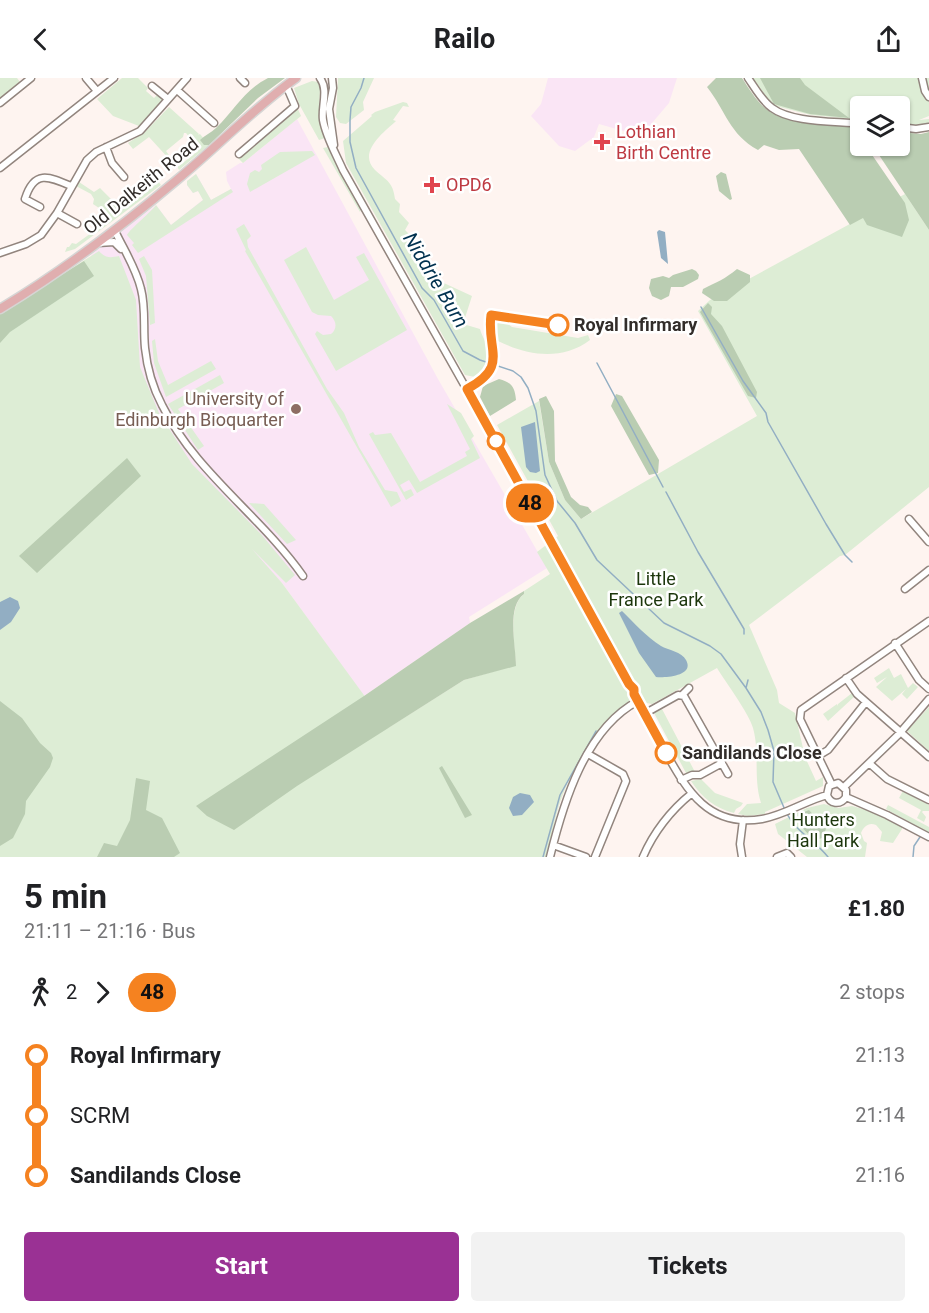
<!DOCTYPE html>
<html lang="en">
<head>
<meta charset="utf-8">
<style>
  :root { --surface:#fff; --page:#f2f2f2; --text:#202124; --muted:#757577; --accent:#9a3194 }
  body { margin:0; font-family:Roboto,sans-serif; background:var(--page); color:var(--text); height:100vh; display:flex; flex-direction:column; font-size:22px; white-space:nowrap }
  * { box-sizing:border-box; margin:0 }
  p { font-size:20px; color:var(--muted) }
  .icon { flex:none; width:33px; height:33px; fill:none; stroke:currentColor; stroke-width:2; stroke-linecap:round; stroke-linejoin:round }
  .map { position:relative; height:779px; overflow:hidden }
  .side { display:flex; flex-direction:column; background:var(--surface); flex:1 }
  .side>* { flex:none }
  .badge { padding:0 12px; border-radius:20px; font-size:21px; line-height:39px }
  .tools { position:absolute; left:850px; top:18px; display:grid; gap:12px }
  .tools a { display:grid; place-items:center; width:60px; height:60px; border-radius:6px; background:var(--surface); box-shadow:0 2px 4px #0004; font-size:30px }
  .map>.badge { position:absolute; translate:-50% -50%; box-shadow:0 0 0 3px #fff }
  .legs { display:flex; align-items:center; gap:9px; height:66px; padding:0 24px; font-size:20px }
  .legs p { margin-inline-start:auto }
  .overview { display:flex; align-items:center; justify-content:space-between; height:102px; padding:0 24px }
  h1 { font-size:33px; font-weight:700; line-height:45px }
  .primary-button { display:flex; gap:12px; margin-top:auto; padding:12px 24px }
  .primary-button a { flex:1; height:69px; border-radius:6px; background:var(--accent); color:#fff; font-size:24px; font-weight:700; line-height:69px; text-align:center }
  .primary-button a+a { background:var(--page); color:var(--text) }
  ul { padding:0 24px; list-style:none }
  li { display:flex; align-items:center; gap:21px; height:60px; font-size:22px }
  li i { display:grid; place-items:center; width:9px; height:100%; margin:0 8px; background:currentColor }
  li i::after { content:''; width:15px; height:15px; margin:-8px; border:4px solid; border-radius:50%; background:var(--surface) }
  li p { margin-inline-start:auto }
  li:first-child i { background:linear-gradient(#0000 50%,currentColor 0) }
  li:last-child i { background:linear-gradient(currentColor 50%,#0000 0) }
  header { display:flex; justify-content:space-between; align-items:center; height:78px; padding:0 24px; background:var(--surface); font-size:27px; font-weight:700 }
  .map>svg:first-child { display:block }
</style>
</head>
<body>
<header><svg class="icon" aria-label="back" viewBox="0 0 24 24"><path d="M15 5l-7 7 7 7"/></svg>Railo<svg class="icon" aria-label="share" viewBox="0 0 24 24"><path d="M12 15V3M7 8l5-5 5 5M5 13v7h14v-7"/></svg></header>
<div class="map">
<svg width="929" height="779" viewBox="0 0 929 779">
  <rect width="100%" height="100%" fill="#fef4f0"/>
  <path fill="#fae5f5" d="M548 0H677L669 25 641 58 599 46 594 59 575 73 559 68 531 38 541 26Z
    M297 41 438 301 547 490 469 539 470 545 364 618 282 505 182 405 91 177 156 127 171 147 204 121 198 113 193 115 187 107V103L196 96 211 122 231 111 227 103 226 94 240 85H243Z"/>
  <path fill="#ddedd5" d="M0 0H17L20 4 0 20Z
    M122 0H138L148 10 146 13 154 20 157 17 162 21V24L139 48 113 38 97 21Z
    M338 0H374L363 24 364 32 346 46 340 45 336 39Z
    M753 0H929V38L919 42 929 41V46L925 48H900V28H861V42L811 37 772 27Z
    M312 3 318 4 320 11 319 38 325 60 319 62 299 26 294 10Z
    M403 24 407 25 409 29 403 28 393 42 396 43C384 54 357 74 375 92 387 103 393 104 395 121L400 126 399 134 409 145 405 152 412 159 413 174 437 189 433 200 472 218 463 246 480 251C482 259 488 267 490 274 492 284 483 295 475 299L465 297 346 85 343 63 372 38 371 37 375 34Z
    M169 29 199 56 196 59 190 60 186 55H184L183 59 166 73 171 80 170 82 149 59 133 71 128 65 145 54Z
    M297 29 301 38 243 85 238 80Z
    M200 56 209 67 179 92 174 82 179 88 198 73 189 62Z
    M328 69 361 131 360 134 323 70Z
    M312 73 315 77 250 114 247 106 250 95 255 92 259 94 262 91 261 87 280 74Z
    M196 96 211 122 231 111 233 114 138 175 132 167 134 165 127 157C130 151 148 137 156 127L171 147 203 122 198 113 193 115 187 107V103Z
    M155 99 161 107 75 171 65 174 67 169H69L72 165 76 166 98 150 106 141 105 134 93 126 94 121 91 116 76 108 79 104 94 114 100 110 113 123 123 125Z
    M905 116 929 152V409L845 477 840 478 749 547 777 612 779 625 795 635 805 679 816 703 823 699V708L765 734V736L748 738 738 736 747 726 761 725C753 700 760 675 753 650 749 635 726 605 717 590L652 626 630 622C602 650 578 679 563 716 555 736 552 758 546 779H0V235L99 173C105 180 110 180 119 178L136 222 140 289 159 335 192 386 261 456 295 497 286 505 252 471 282 505 388 650 464 602 516 587C515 568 507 529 524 516V513L550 496 537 474 558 458 497 347 539 323 549 384 565 422 581 441 757 338 698 233 710 222Z
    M244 146 251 158 247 162 248 169 327 311 344 335 359 369 385 412 397 414 401 423 391 429 245 173 246 172 236 151Z
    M306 169 334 222 369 202 356 179 364 175 407 252 336 293 315 256 317 253 323 257 331 256C337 251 337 244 331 238L318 237 312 234 284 182Z
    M144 178 152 192 155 245 150 247 146 198 139 181Z
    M503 242 512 249 578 260 588 257 590 262C562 283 528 278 498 263L495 251 497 245Z
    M155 261 158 283 168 307 211 283 216 291 166 319 154 285 152 263Z
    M220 297 224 305 178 331 204 368 198 372 168 326Z
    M447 326 461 335 474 358 471 361 480 380 417 415 409 402 400 407 404 414 411 411 414 417 406 422 369 356 373 354 375 357 391 355 420 404 467 378 465 374 470 371Z
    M249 425 264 426 296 462 287 466Z
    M889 590 894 600 901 596 908 610 913 605 918 609 907 621 902 616 906 611 892 623 876 609 887 599 877 605 874 600Z
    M852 615 855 618 828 643 823 636 837 626 838 628V626Z
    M929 629V673L907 653Z
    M662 631 695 694 686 695 654 635Z
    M701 701 715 715 743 725 741 728 736 731 734 735C715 730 702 720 691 703Z
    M903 713 929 727V733H923L922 734 926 739 924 744 917 740 921 732 899 720Z
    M824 726 838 730 852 728 874 734 902 749V751L893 765 880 763 882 754 876 747C869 744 864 748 861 755L864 763 867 765 865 779H807L778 756 775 746 807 730Z
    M888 727 929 749V755L886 731Z"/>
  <path fill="#bacdb2" d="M268 0H285L258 20 209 67H204L200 62C205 57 211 55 216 50 235 32 243 13 268 0Z
    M716 0H742C750 12 759 28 772 35 790 46 837 46 859 48L856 62H861V68H866L905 125 909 142 902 159 867 147 863 140 850 147 799 71 779 72 764 67 758 72C729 56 726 33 707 9Z
    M760 0H800L805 7 849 40 810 36 774 26Z
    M900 54 921 56 929 54V152L873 68H900Z
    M721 94 726 96 732 121 730 122 719 113 716 98Z
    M84 183 94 198 10 254 0 265V235Z
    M692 191 696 193 699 197 698 201 683 209H671L669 218 661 222 652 218 649 210 651 201 663 198 669 200 673 197Z
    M737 191 750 197V204L727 223H714L702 215 703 211C717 204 725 201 737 191Z
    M708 225 712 229 711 236 722 248 757 314 756 320 748 318 700 234Z
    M499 301C511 304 515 309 516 322L490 338 480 319 483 308Z
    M616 316 622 318 659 382 658 395 649 397 611 328Z
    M546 318 554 333 555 383 571 419 580 427 588 429 592 434 581 441 565 422 549 384 539 321Z
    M127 380 141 398 37 495 19 478Z
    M524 513V516C506 529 516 568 516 588L464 602 297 708 234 752 207 738 196 728 364 618 470 545Z
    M0 623 22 640 40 665 51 675 53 680 50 689 26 723 25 736 13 760 0 768Z
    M442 688 472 737 465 740 439 690Z
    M136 700 150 703 146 732 162 740 180 775 174 779H97L104 765 117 768 130 742Z
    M809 732 826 751 822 760 816 762C806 754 799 750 799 736Z"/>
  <path fill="#92aec3" d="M659 152 665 154 668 186 661 180 657 154Z
    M535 344 540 393 536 395 530 394 526 389 521 349Z
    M10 519 18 523 20 530 11 544 0 552V524Z
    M622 533C635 546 646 558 661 568 668 572 682 574 686 582 695 598 665 600 656 599L639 575 619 535Z
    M520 715 530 717 534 724 522 737 513 738 509 730 513 719Z"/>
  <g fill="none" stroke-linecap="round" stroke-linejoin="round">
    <path stroke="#92aec3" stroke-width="1.5" d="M364 0 361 10 351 29 350 42V64L356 90 422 210 434 222 463 273 480 282 513 293 521 299 528 310 536 333 545 397 557 423 575 445 597 482 664 545 710 568 721 576 746 610 761 634 768 652 774 673 773 704 785 732
      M701 229 743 303 766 335 768 344 826 446 845 477 852 484
      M597 285 663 409
      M666 414 698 474 744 551V556
      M746 610 748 602
      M787 736C797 755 815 762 828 779
      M543 779 560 717 596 653
      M913 779 914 768 920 759"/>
    <defs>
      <path id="minor" d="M86 0 97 13
        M240 0 245 5
        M320 0C329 12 321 29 323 42 326 59 336 76 343 92L555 468 568 497
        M332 0 333 10 329 31 334 67
        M748 0C755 10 762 23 772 30 792 45 836 43 861 46
        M922 0 925 13 929 19
        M152 8 168 21
        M177 12 214 45
        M0 25 31 0
        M900 49 916 51 929 49
        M106 69 112 85 124 99
        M239 76 295 28 286 7
        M0 90 114 0
        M40 129 25 121C34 92 48 98 71 108
        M57 135 77 146
        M115 153C124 172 136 190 141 211 146 230 143 250 145 270 147 289 153 310 162 327 195 394 261 438 303 498
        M98 165 114 164 121 171
        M0 175 26 166 41 157 57 135 87 82 96 74 140 53 187 0
        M909 441 929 464
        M905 511 929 492
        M895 565 919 602 929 611
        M846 600 857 616 929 679
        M634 611V616C645 635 655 654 665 673 687 713 709 750 762 741 785 737 805 723 827 717
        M682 617 689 610
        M644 636 678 617 684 618 728 696
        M588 676 623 696 626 703 595 779
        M818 678 828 672 866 624
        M869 685 887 701 929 722
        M681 702 692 697H700L722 685
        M832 707 800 641 801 632 929 543
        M844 709 899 656 929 621
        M827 717 829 708 838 705 846 712V719
        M827 717C830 726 840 728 846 719
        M846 719 887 737 929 759
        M553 767 586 779
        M550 779C563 726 585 651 638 623
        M643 779C653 755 671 732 691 716
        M742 779 740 766 743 742
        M777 779 787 775 791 779"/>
      <path id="major" d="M0 231C63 193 121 149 178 101 218 68 254 30 296 0"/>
    </defs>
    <use href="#minor" stroke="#92857e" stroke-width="9"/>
    <use href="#major" stroke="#d6d5d4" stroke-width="11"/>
    <use href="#minor" stroke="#fff" stroke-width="6"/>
    <use href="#major" stroke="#e0aeaf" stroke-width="8"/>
  </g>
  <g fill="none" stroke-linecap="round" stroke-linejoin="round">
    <defs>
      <path id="line-1" d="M558 247 491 237C486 272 510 288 467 311 521 410 575 507 629 606L634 611V616L666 675"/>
    </defs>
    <use href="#line-1" stroke="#fff" stroke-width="14"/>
    <use href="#line-1" stroke="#f58220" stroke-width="9"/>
  </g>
  <g fill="#e0444e" stroke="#fff" stroke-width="2">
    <path d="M599 55h6v6h6v6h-6v6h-6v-6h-6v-6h6z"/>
    <path d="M429 98h6v6h6v6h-6v6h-6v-6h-6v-6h6z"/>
  </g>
  <g fill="#fff" stroke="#f58220" stroke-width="3">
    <circle cx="558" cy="247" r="10"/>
    <circle cx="496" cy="363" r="8"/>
    <circle cx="666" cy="675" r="10"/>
  </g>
  <circle fill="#8d6e63" stroke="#fff" stroke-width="2" cx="296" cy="331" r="6"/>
  <g text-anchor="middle" stroke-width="5" stroke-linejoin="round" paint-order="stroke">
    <g font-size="18" fill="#be3a42" stroke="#fff" text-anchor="start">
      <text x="616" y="60">Lothian<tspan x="616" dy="21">Birth Centre</tspan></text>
      <text x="446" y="113">OPD6</text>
    </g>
    <g font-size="18" fill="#322d2a" stroke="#fff">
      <text transform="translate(141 108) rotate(-39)" y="6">Old Dalkeith Road</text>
    </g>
    <g font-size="18" font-weight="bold" fill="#322d2a" stroke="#fff" text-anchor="start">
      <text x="574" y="253">Royal Infirmary</text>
      <text x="682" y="681">Sandilands Close</text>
    </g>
    <g font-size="18" fill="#785e54" stroke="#fff" text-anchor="end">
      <text x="284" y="327">University of<tspan x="284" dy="21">Edinburgh Bioquarter</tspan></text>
    </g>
    <g font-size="18" fill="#1c360c" stroke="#fff">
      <text x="656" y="507">Little<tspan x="656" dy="21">France Park</tspan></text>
      <text x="823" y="748">Hunters<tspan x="823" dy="21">Hall Park</tspan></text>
    </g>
    <g font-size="20" font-style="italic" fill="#00314f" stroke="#fff">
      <text transform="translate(436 202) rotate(59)" y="7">Niddrie Burn</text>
    </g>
  </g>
</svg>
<div class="tools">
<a><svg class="icon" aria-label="layers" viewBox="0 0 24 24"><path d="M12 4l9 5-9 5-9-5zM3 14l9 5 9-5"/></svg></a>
</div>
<b class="badge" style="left:530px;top:425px;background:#f58220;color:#111">48</b>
</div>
<section class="side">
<div class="overview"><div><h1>5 min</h1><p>21:11 – 21:16 · Bus</p></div><b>£1.80</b></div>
<div class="legs"><svg class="icon" aria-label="walk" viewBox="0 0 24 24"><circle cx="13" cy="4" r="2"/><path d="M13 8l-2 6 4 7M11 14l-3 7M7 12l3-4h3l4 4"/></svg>2<svg class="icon" aria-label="forward" viewBox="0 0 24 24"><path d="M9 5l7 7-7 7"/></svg><b class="badge" style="background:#f58220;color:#111">48</b><p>2 stops</p></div>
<ul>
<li><i style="color:#f58220"></i><b>Royal Infirmary</b><p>21:13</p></li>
<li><i style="color:#f58220"></i><span>SCRM</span><p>21:14</p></li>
<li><i style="color:#f58220"></i><b>Sandilands Close</b><p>21:16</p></li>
</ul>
<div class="primary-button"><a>Start</a><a>Tickets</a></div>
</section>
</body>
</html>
